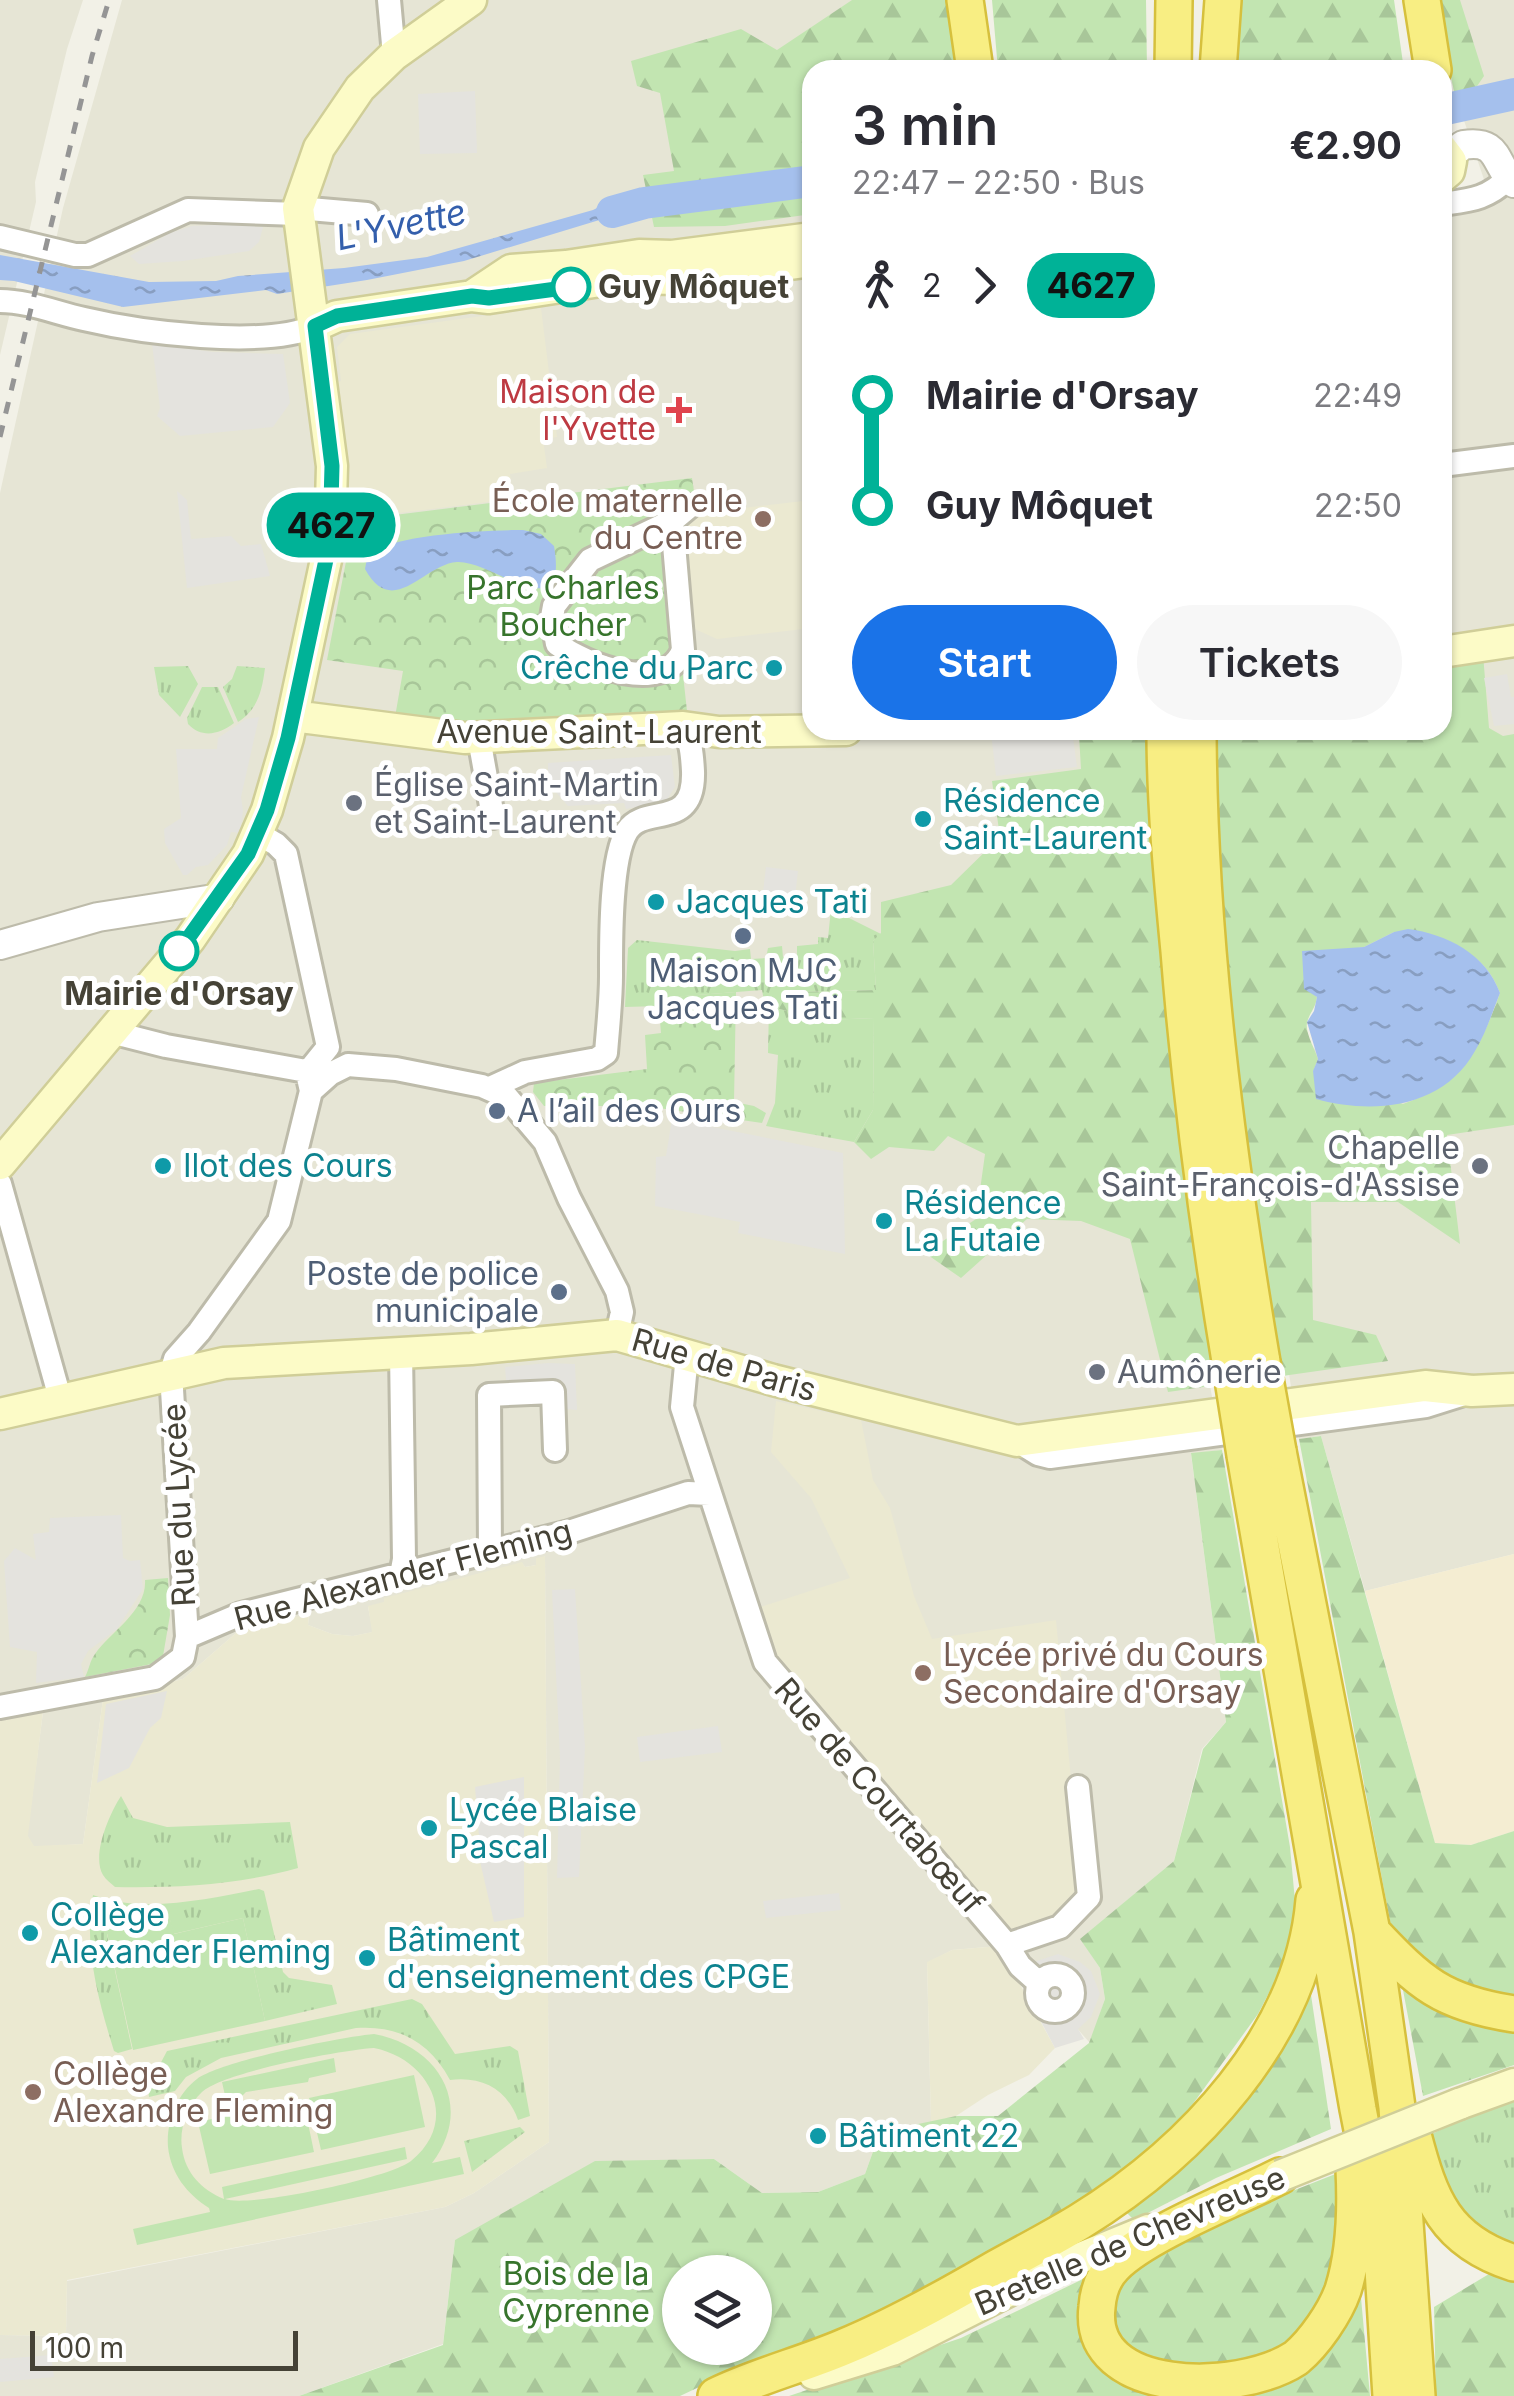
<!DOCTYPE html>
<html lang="en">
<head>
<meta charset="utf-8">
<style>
  :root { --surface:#fff; --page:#f7f7f7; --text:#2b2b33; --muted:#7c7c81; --accent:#1a73e8 }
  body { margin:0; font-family:Inter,sans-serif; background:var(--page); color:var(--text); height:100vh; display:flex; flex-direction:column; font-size:38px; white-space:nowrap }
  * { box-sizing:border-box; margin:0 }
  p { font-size:32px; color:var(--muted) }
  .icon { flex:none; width:55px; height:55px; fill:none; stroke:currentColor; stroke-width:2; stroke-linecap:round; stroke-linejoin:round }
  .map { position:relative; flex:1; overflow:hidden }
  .side { position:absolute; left:802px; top:60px; width:650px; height:680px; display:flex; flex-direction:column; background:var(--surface); border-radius:30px; box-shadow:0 2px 8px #0004 }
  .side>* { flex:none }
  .badge { padding:0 20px; border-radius:32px; font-size:35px; line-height:65px }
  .controls { position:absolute; left:662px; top:2255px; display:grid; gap:20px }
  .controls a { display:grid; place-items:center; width:110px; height:110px; border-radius:50%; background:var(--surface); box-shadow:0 2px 8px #0004; font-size:50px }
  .scale { position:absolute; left:30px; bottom:25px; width:268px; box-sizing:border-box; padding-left:10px; border:5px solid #454236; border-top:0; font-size:28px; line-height:35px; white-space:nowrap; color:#454236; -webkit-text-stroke:8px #fff; paint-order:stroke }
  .map>.badge { position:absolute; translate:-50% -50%; box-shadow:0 0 0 5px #fff }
  .legs { display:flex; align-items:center; gap:15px; height:110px; padding:0 50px; font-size:32px }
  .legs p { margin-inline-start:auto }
  .headline { display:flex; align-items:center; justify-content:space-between; height:170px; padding:0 50px }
  h1 { font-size:55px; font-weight:600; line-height:75px }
  .action { display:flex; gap:20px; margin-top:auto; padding:20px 50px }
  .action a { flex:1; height:115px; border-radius:60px; background:var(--accent); color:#fff; font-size:40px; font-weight:600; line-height:115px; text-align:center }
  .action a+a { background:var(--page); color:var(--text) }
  ul { padding:0 50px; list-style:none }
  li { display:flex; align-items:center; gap:35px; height:110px; font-size:38px }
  li i { display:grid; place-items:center; width:15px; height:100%; margin:0 12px; background:currentColor }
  li i::after { content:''; width:25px; height:25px; margin:-12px; border:8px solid; border-radius:50%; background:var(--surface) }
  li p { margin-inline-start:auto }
  li:first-child i { background:linear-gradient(#0000 50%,currentColor 0) }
  li:last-child i { background:linear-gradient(currentColor 50%,#0000 0) }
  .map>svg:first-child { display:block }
</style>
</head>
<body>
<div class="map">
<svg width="1514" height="2396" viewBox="0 0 1514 2396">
  <defs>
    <pattern id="grass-tufts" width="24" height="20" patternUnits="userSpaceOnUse" patternTransform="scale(2.5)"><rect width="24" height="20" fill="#c2e5b1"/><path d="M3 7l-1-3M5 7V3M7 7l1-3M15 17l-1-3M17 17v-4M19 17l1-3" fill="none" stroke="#a8c699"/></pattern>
    <pattern id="forest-firs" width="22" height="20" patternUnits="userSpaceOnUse" patternTransform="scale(2.5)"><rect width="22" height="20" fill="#c2e5b1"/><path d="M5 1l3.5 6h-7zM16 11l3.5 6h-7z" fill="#a8c699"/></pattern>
    <pattern id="park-crowns" width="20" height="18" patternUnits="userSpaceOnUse" patternTransform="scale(2.5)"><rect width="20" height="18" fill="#c2e5b1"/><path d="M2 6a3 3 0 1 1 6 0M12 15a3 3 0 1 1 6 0" fill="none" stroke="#a8c699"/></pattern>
    <pattern id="water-ripples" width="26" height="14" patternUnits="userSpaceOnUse" patternTransform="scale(2.5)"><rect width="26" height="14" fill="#a5c0ed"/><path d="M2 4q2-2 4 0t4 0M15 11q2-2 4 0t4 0" fill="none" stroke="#889ec1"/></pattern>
  </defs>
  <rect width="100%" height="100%" fill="#f2f1e7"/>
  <path fill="#e6e5d5" d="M0 0H83L67 49 35 182 36 202 0 355Z
    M122 0H952L812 70V730H1141L1210 1386 1222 1450 1191 1454 1226 1722 1202 1749 1174 1861 1081 1939 1100 1968 1105 1999 1090 2043 856 1779 956 1896 955 1904 971 1911 999 1946 952 1950 927 1963 931 2122 880 2132 865 2174 818 2192 762 2193 714 2159 455 2240 443 2344 299 2396H0V2335L66 2336 67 2281 445 2207 474 2193 549 2142 545 1556 536 1565 525 1567 522 1563 368 1607 373 1632 353 1636 332 1634 308 1625 309 1616 236 1633 183 1679 103 1699 83 1844 34 1847 27 1836 43 1712 0 1719V493L63 208Z
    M1434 0H1514V1554L1365 1591 1321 1436 1299 1439 1260 1184 1442 730 1443 212 1493 206 1454 91Z"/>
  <path fill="#f4edd2" d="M1514 1554V1831L1471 1845 1435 1843 1365 1591Z"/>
  <path fill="#ebe9d1" d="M541 308 557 437 543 439 547 468 510 474 513 499 350 519 352 496H348L333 383 341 381 337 347 350 334Z
    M812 500V628L717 639 686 625 680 524 692 514Z
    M776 1401 861 1420 873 1480 890 1508 914 1596 932 1639 1056 1620 1082 1897 1051 1923 1010 1936 774 1660 757 1608 850 1578 811 1498 771 1452Z
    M545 1556 549 2142 474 2193 445 2207 67 2280 66 2336 0 2335V1719L43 1711 28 1836 34 1846 83 1844 103 1699 183 1679 236 1633 263 1621 309 1615 308 1625 332 1634 353 1636 372 1632 368 1606 384 1602V1598L522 1562 525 1567 536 1565V1558Z
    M999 1946 1055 2048 1029 2075 988 2095 956 2116 931 2122 927 1962 952 1950Z"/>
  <path fill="url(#grass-tufts)" d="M188 666 198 684 180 717 159 695 154 667Z
    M237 666 265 668C262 691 258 709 238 722L223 687 232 679Z
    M202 687H218L234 723C220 734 202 739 188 724L187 718Z
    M831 909 881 934 873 941 876 990 803 992 802 1001H764L762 990 659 998V1006L625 1007 628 948 637 940 735 951 750 949 751 959 766 958 768 948 782 946 783 957 797 956V946L818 944V937L828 938Z
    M769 1006 787 1011 802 1021 874 1018 873 1110 854 1142 766 1126 775 1103 778 1055 768 1053Z
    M121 1796 133 1818 167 1827 290 1822 298 1868C238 1885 177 1888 115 1887 111 1883 106 1880 103 1875 91 1855 110 1813 121 1796Z
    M259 1889 264 1891 283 1972 289 1978 332 1985 337 2004 265 2021 243 1918 173 1934 170 1920 107 1934 132 2049 118 2053 114 2051C99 2003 83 1945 93 1895 142 1914 209 1899 259 1889Z
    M412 1999 422 2004 455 2054 510 2046 518 2051 530 2116 518 2120C507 2089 482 2076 450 2080 430 2042 398 2025 356 2028L221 2058 186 2077 175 2091 149 2097 148 2087 167 2051Z
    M1514 2100V2248L1499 2243 1457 2213 1428 2136 1464 2118Z
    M520 2127 525 2132 472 2172 464 2141Z"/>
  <path fill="url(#forest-firs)" fill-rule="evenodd" d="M852 0H952L962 70H812V214L725 226 654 227 643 175 674 171 660 93 637 86 631 61 741 29 777 50Z
    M992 0H1146L1147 70H998Z
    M1238 0H1394L1404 70H1237L1235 36Z
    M1434 0H1460L1484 76 1473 92 1454 91Z
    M1483 654 1489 728 1503 736 1514 734V1125L1447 1135 1460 1244 1398 1202H1311L1313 1320 1376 1335 1388 1361 1168 1392 1130 1239 1081 1221 1027 1219 961 1278 925 1253 976 1219 985 1154 948 1136 934 1151 889 1147 871 1159 854 1142 873 1110 874 1018 802 1021 787 1011 769 1006 768 1001H801L802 992 876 990 873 941 881 933V902L951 885 1000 837 992 781 1081 769 1079 735 1083 730H1442L1443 661ZM1394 932C1438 943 1482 943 1500 993 1479 1051 1463 1083 1403 1104L1313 1072 1318 1059C1315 1049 1305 1033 1307 1023 1309 1013 1316 1008 1317 997L1312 992 1338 951 1364 947Z
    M1321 1436 1435 1843 1471 1845 1514 1831V2065L1423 2096 1299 1439Z
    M1222 1450 1290 1847 1296 1912 1284 1964 1258 2014 1187 2112 1142 2155 1068 2208 830 2343 731 2372 680 2396H299L443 2345 455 2240 595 2161 714 2159 762 2193 818 2192 865 2174 880 2132 956 2116H998L1089 2043 1105 1999 1100 1968 1080 1939 1174 1861 1203 1749 1226 1722 1191 1453ZM680 2272H755V2348H680Z
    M1311 1995 1331 2129 1216 2178 1134 2220 1124 2210 1191 2161 1229 2115Z
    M1338 2173C1345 2232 1340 2289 1296 2333 1278 2350 1253 2363 1232 2377L1250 2396 1299 2366 1360 2287 1370 2396H789L961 2338 1083 2279 1130 2264 1185 2233Z
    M1499 2268 1514 2272V2396H1436L1434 2307Z"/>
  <path fill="url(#park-crowns)" d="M692 478 697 511 667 529 687 711 587 715 482 726 395 717 403 671 327 660 354 520Z
    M736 992 734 1102 754 1106 766 1113 762 1123 645 1106H544L533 1092 534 1083 647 1069 645 1035 661 1033 658 998Z
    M168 1578 170 1615 162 1662 85 1677C89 1670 90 1660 95 1654 110 1632 147 1611 145 1580Z"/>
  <path fill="#c2e5b1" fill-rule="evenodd" d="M243 1918 265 2021 133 2050 107 1933 170 1919 174 1934Z
    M374 2034C439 2046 475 2106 432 2163L460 2157 464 2174 137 2245 133 2229 210 2212 209 2208C187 2194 171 2174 168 2147 166 2122 177 2094 197 2079 221 2061 341 2037 374 2034ZM374 2048C430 2059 461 2121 411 2161 390 2178 249 2208 225 2199L407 2159 405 2147 222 2187 224 2199C202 2190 185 2173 182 2148 179 2129 187 2106 202 2092 223 2072 342 2050 374 2048Z
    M334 2058 336 2072 309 2078 308 2082 246 2092 241 2097 226 2100 222 2082Z
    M414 2075 425 2127 321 2150 309 2098Z
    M303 2099 314 2152 210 2174 198 2122Z"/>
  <path fill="#e4e3de" d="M475 91 477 153 420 154 418 94Z
    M234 224 263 227 259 242 249 251 183 261 139 264 130 256 170 233 192 226Z
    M152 344 213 352 283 354 290 403 273 427 180 436 157 416 160 408Z
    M177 491 187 500 191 539 231 536 241 546 261 544 270 576 187 588Z
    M1507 674 1511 697H1514V724L1494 726 1484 678Z
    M259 717 241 797 243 811 240 833 231 832 227 845 208 865 196 867 187 875H183L165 843 164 829 181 818 176 749H217L218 738 246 719Z
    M1019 730H1072L1077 767 996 776 991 733Z
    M671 755 675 787 666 801 626 809 624 803 568 806 548 783V763Z
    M766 867 798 871 793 914 761 909Z
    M672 1119 843 1153 845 1254 738 1233 740 1222 655 1206 656 1157 666 1156Z
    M548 1363 575 1364 577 1410 508 1404 505 1367Z
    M121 1515 123 1558 130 1561 140 1560 143 1589 117 1629 88 1651 81 1664 84 1677 36 1683 37 1652 10 1647 4 1561 15 1548 36 1560 33 1534 49 1532 50 1518Z
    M575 1589 585 1747 579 1877 557 1878 560 1757 552 1590Z
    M167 1691 161 1718 150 1728 129 1768 97 1783 106 1704Z
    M718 1726 722 1752 640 1762 637 1737Z
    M524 1777V1917L494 1922 476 1844 479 1836 475 1787Z
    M839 1893 841 1910 766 1918 763 1901Z
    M1058 1954 1080 1962 1091 1971 1100 1994 1091 2017 1078 2029 1084 2039 1055 2048 1013 1969Z
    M51 2355 54 2377 0 2382V2359Z"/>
  <path fill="url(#water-ripples)" d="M650 193 658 214 606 218 464 261 367 280 277 294 266 290 123 307 14 281 0 280V255L149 282 216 281 238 276 344 268 427 257 593 210 609 202Z
    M523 530 541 534 554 546C569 632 493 560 457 562 424 564 393 620 365 569L368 553C399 534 485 530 523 530Z
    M1408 929C1447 934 1486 954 1500 993 1492 1013 1486 1033 1475 1051 1443 1108 1374 1115 1316 1099L1313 1071 1318 1059 1307 1022 1314 1011 1317 997 1304 989 1302 951 1364 947 1394 932Z"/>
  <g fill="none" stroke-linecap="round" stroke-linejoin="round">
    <path stroke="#a5c0ed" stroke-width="32" d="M1442 110 1514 94
      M612 212 644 203 812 181"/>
    <defs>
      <path id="minor" d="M389 0 394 55
        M1442 204C1470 200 1488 199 1508 178
        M298 208 367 214
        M0 237 75 255H88L188 210 298 214
        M0 301C28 301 56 313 84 319 139 332 264 349 315 326
        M1442 465 1514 456
        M672 521 590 560 554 606 552 617 557 644C585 664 665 697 683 650L672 521 690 506
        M479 738 493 817
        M257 833 276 844 286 854 328 1047 307 1073
        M111 1032 166 1046 323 1074
        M490 1088 525 1072 597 1059 606 1053C608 1027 611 1001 611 976 611 943 610 859 627 831 645 803 695 832 693 771 692 753 691 742 683 727
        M311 1091 330 1074 348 1065 396 1069 482 1086 507 1097 545 1142 569 1198 617 1291 622 1312 617 1335
        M0 1184 60 1398
        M401 1352 404 1559 401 1575
        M686 1365 682 1407 765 1662 1007 1945 1020 1966 1039 1983
        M1017 1441 1038 1454 1050 1457 1426 1406 1464 1394
        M490 1553 489 1395 553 1392 555 1450
        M187 1637 171 1373 175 1359 199 1332 279 1221 311 1091 307 1073
        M0 1707 155 1678 183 1657 187 1637 241 1614 569 1532 688 1493 710 1494
        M1007 1945 1060 1927 1089 1897 1078 1787
        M1037 1993a18 18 0 1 1 36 0a18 18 0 1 1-36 0Z"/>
      <path id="tertiary" d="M1449 156 1463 145C1501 139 1493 164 1514 183
        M0 945 98 917 220 898"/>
      <path id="secondary" d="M1442 149 1451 161 1449 171 1442 177
        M472 296 511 270 566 266 639 255 672 256 812 238
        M315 326 337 316 472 296 489 298 620 278 680 279 812 261
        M1442 652 1514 641
        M293 716 465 738 683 727 719 732 846 730
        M0 1164 190 939 248 854 267 810 288 738 330 541 332 466 298 208 319 148 360 88 394 55 471 0
        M0 1414 224 1363 471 1349 617 1335 773 1380 1017 1441 1425 1386 1472 1391 1514 1389
        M1459 2104 1514 2084
        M814 2374 892 2350 1044 2273 1148 2230"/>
      <path id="trunk" d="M965 0 975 70
        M1422 0 1433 70
        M1173 70 1174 0
        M1218 70 1223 0
        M1165 730C1165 803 1172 878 1179 951 1190 1090 1208 1229 1231 1367
        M1198 730C1199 942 1227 1154 1262 1362
        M1278 1451 1372 1932 1397 2107 1417 2396
        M1245 1455 1358 2109 1380 2221 1391 2396
        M1372 1932C1420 1983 1442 2003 1514 2014
        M1413 2135C1430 2200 1445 2241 1514 2263
        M1280 2176C1237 2198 1145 2234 1114 2266 1103 2277 1098 2293 1097 2307 1086 2396 1238 2396 1296 2358 1314 2343 1335 2313 1343 2290 1355 2252 1356 2208 1354 2169
        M716 2396C757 2376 802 2365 844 2347 895 2326 945 2298 993 2270 1022 2254 1051 2239 1079 2222 1191 2153 1303 2036 1314 1900"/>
    </defs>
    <use href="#minor" stroke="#bdbbaa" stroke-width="28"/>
    <use href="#tertiary" stroke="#bdbbaa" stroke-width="32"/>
    <use href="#secondary" stroke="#d0ce98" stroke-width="35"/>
    <use href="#trunk" stroke="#d6c03d" stroke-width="40"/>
    <use href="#minor" stroke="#fff" stroke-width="22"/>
    <use href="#tertiary" stroke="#fff" stroke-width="28"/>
    <use href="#secondary" stroke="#fcfbc7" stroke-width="30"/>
    <use href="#trunk" stroke="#f8ee83" stroke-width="35"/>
    <path stroke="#959595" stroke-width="5" stroke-dasharray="12 12" stroke-linecap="butt" d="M0 437 92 56 109 0"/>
    <defs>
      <path id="secondary-bridge" d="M1280 2176 1459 2104"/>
      <path id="trunk-bridge" d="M1262 1362 1278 1451
        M1231 1367 1245 1455"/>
    </defs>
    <use href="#secondary-bridge" stroke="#d0ce98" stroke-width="35" stroke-linecap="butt"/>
    <use href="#trunk-bridge" stroke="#d6c03d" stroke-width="40" stroke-linecap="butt"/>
    <use href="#secondary-bridge" stroke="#fcfbc7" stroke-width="30"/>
    <use href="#trunk-bridge" stroke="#f8ee83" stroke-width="35"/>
  </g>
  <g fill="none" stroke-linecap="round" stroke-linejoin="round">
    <defs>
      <path id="line-1" d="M179 951 248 854 267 810 288 738 330 541 332 466 315 326 337 316 472 296 489 298 571 287"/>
    </defs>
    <use href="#line-1" stroke="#fff" stroke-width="22"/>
    <use href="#line-1" stroke="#00b297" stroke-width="15"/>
  </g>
  <g fill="#fff" stroke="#00b297" stroke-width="5">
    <circle cx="571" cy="287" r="18"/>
    <circle cx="179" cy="951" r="18"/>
  </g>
  <path fill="#e0444e" stroke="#fff" stroke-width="4" d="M674 395h10v10h10v10h-10v10h-10v-10h-10v-10h10z"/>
  <g fill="#8d6e63" stroke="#fff" stroke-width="4">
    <circle cx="763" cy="519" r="10"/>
    <circle cx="923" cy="1673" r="10"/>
    <circle cx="33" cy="2092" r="10"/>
  </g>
  <g fill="#0f9aa8" stroke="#fff" stroke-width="4">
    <circle cx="774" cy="668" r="10"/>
    <circle cx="923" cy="819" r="10"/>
    <circle cx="656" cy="902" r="10"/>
    <circle cx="163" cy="1166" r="10"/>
    <circle cx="884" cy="1221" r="10"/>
    <circle cx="429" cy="1828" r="10"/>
    <circle cx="30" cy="1933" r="10"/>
    <circle cx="367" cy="1958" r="10"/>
    <circle cx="818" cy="2136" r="10"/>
  </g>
  <g fill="#6b7280" stroke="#fff" stroke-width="4">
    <circle cx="354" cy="803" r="10"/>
    <circle cx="1480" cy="1166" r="10"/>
    <circle cx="1097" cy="1372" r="10"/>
  </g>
  <g fill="#5c6f8a" stroke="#fff" stroke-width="4">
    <circle cx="743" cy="936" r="10"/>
    <circle cx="497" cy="1111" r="10"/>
    <circle cx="559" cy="1292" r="10"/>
  </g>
  <g text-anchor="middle" stroke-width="10" stroke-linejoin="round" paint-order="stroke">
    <g font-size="32" font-weight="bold" fill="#454236" stroke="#fff" text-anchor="start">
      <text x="598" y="298">Guy Môquet</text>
      <text x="179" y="1005" text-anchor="middle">Mairie d'Orsay</text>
    </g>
    <g font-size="32" fill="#be3a42" stroke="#fff" text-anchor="end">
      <text x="656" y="403">Maison de<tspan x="656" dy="37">l'Yvette</tspan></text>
    </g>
    <g font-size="32" fill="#785e54" stroke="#fff" text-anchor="start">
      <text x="743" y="512" text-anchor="end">École maternelle<tspan x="743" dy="37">du Centre</tspan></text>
      <text x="943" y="1666">Lycée privé du Cours<tspan x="943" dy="37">Secondaire d'Orsay</tspan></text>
      <text x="53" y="2085">Collège<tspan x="53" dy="37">Alexandre Fleming</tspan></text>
    </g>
    <g font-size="32" fill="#37742c" stroke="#fff">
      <text x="563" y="599">Parc Charles<tspan x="563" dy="37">Boucher</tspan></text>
      <text x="576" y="2285">Bois de la<tspan x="576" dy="37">Cyprenne</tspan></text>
    </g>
    <g font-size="32" fill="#0d838f" stroke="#fff" text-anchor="start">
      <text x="754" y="679" text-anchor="end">Crêche du Parc</text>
      <text x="943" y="812">Résidence<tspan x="943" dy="37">Saint-Laurent</tspan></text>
      <text x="676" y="913">Jacques Tati</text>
      <text x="183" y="1177">Ilot des Cours</text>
      <text x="904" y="1214">Résidence<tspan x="904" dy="37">La Futaie</tspan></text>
      <text x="449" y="1821">Lycée Blaise<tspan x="449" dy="37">Pascal</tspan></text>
      <text x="50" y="1926">Collège<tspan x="50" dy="37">Alexander Fleming</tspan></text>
      <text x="387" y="1951">Bâtiment<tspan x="387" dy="37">d'enseignement des CPGE</tspan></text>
      <text x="838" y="2147">Bâtiment 22</text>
    </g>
    <g font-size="32" fill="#454236" stroke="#fff">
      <text x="599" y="743">Avenue Saint-Laurent</text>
      <text transform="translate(724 1365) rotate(16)" y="11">Rue de Paris</text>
      <text transform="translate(179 1505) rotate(-93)" y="11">Rue du Lycée</text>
      <text transform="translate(403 1575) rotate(-15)" y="11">Rue Alexander Fleming</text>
      <text transform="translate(879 1796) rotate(49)" y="11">Rue de Courtabœuf</text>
      <text transform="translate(1130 2241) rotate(-23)" y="11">Bretelle de Chevreuse</text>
    </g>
    <g font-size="32" fill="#5b616d" stroke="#fff" text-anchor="start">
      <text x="374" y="796">Église Saint-Martin<tspan x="374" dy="37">et Saint-Laurent</tspan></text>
      <text x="1460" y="1159" text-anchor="end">Chapelle<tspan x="1460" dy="37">Saint-François-d'Assise</tspan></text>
      <text x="1117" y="1383">Aumônerie</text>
    </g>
    <g font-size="32" fill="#4e5e75" stroke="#fff">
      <text x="743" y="982">Maison MJC<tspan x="743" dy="37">Jacques Tati</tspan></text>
      <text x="517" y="1122" text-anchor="start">A l’ail des Ours</text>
      <text x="539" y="1285" text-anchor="end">Poste de police<tspan x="539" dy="37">municipale</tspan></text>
    </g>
    <g font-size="35" font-style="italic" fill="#345fac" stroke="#fff">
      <text transform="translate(401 225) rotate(-12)" y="12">L'Yvette</text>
    </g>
  </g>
</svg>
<div class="controls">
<a><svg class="icon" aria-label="layers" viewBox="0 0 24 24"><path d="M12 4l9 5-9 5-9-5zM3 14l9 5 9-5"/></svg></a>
</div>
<div class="scale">100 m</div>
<b class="badge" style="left:331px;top:525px;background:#00b297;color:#111">4627</b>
<section class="side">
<div class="headline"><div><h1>3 min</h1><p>22:47 – 22:50 · Bus</p></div><b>€2.90</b></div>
<div class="legs"><svg class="icon" aria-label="walk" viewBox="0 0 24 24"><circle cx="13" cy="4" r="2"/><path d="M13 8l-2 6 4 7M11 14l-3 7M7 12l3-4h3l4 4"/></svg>2<svg class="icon" aria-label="forward" viewBox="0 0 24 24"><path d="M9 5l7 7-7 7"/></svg><b class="badge" style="background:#00b297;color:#111">4627</b></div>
<ul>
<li><i style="color:#00b297"></i><b>Mairie d'Orsay</b><p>22:49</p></li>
<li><i style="color:#00b297"></i><b>Guy Môquet</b><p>22:50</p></li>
</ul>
<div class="action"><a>Start</a><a>Tickets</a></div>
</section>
</div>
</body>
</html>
